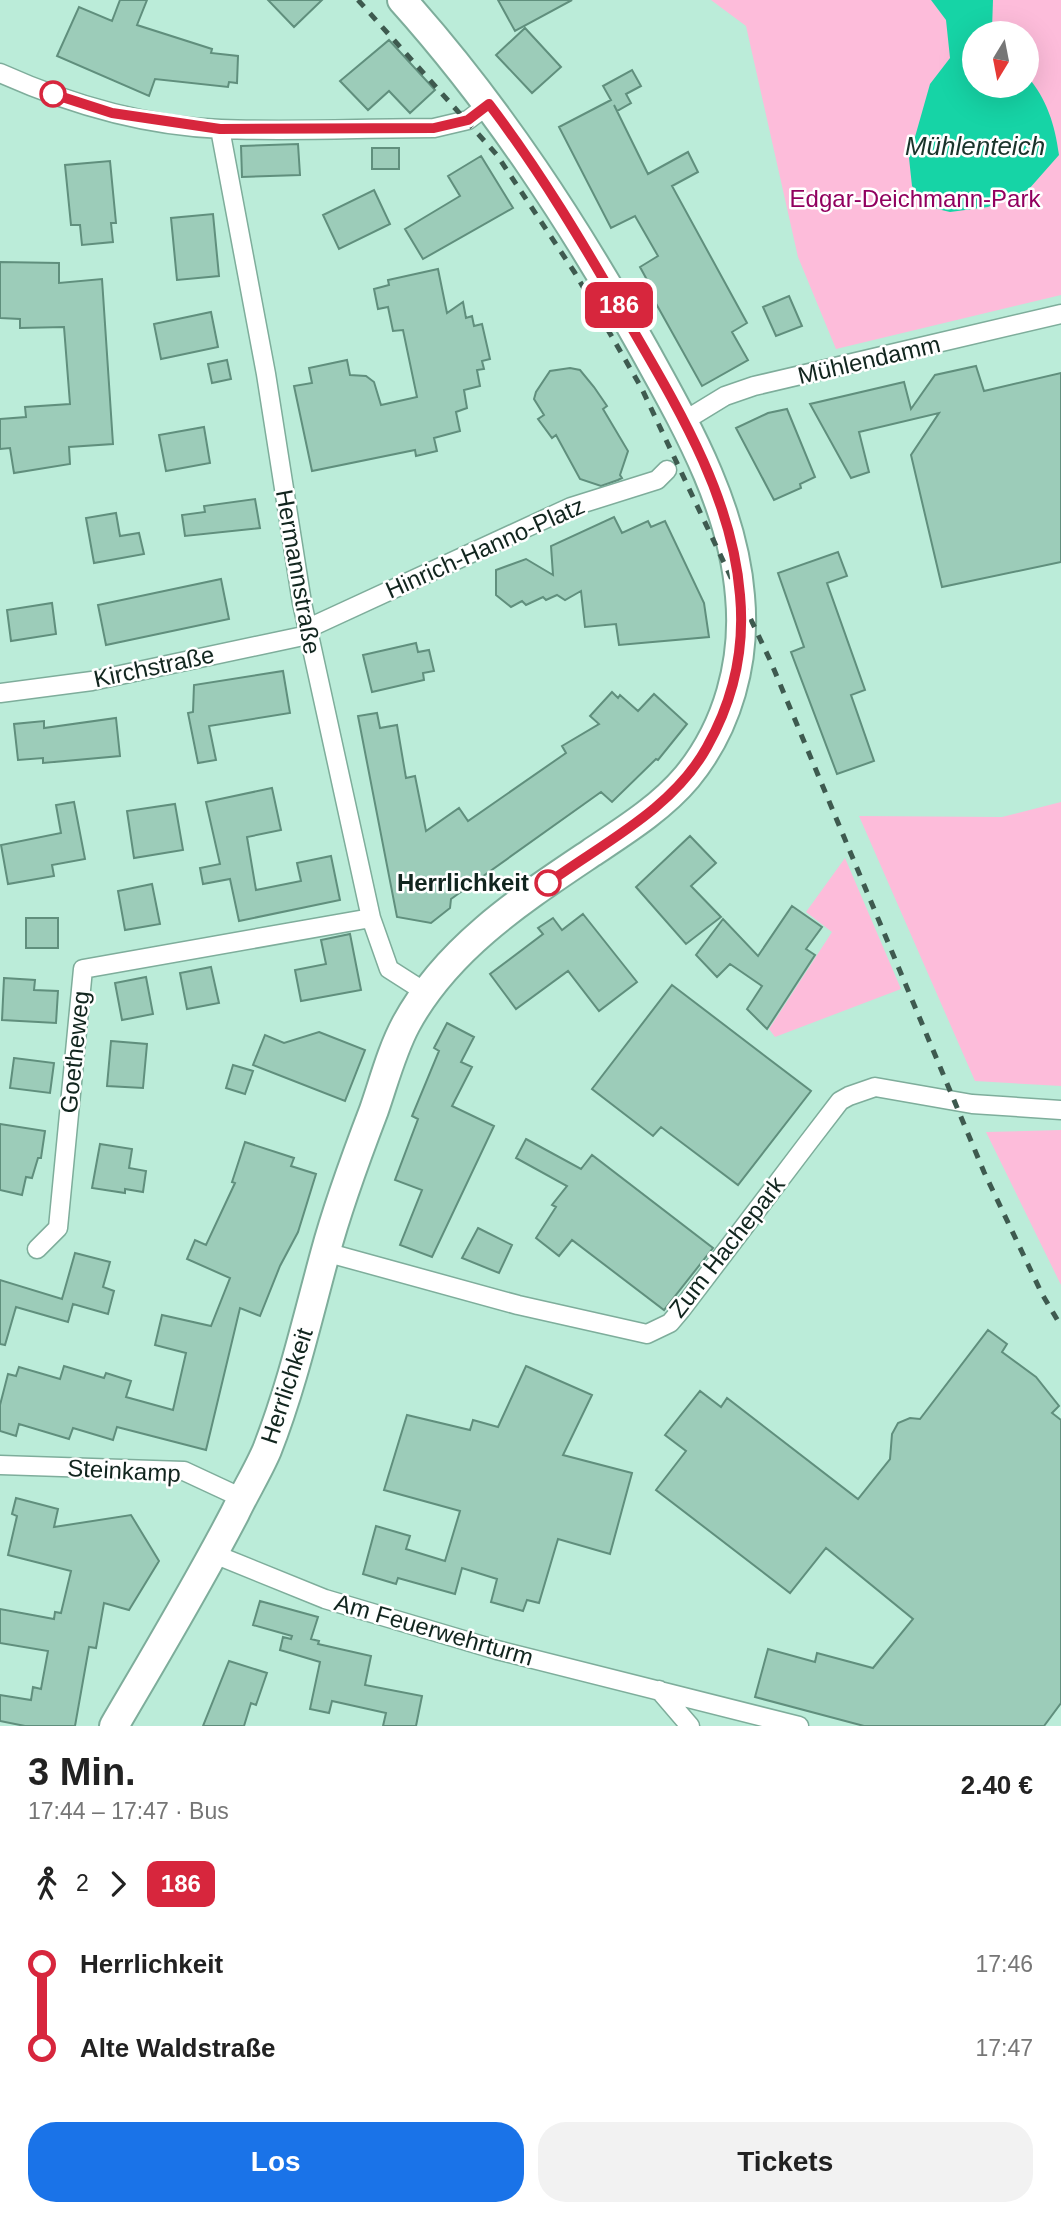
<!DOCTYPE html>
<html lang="de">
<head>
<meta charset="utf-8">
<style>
  :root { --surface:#fff; --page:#f2f2f2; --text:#222; --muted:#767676; --accent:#1a73e8 }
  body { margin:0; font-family:Arial,sans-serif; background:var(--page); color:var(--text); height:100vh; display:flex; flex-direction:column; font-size:26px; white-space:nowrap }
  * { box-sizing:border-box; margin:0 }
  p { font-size:23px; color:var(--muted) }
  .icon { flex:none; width:38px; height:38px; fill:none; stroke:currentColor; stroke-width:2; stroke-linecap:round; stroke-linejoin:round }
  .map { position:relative; height:1726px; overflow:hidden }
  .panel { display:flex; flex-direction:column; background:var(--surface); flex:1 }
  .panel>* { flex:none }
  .badge { padding:0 14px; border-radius:10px; font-size:24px; line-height:46px }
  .needle { width:46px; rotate:190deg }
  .buttons { position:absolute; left:962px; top:21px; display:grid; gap:14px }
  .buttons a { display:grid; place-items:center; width:77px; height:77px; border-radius:50%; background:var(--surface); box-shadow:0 7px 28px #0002; font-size:35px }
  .map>.badge { position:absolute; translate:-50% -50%; box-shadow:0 0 0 4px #fff }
  .legs { display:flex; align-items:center; gap:10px; height:77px; padding:0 28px; font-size:23px }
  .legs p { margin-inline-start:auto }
  .overview { display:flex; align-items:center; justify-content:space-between; height:119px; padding:0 28px }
  h1 { font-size:38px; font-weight:700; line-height:52px }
  .button { display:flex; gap:14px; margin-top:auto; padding:14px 28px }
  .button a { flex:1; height:80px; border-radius:28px; background:var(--accent); color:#fff; font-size:28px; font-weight:700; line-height:80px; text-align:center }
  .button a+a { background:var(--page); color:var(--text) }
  ul { padding:0 28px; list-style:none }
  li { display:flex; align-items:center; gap:24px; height:84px; font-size:26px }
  li i { display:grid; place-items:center; width:10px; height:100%; margin:0 9px; background:currentColor }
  li i::after { content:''; width:18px; height:18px; margin:-9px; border:5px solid; border-radius:50%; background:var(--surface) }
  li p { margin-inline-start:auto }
  li:first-child i { background:linear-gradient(#0000 50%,currentColor 0) }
  li:last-child i { background:linear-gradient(currentColor 50%,#0000 0) }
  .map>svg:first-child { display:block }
</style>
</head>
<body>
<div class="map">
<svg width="1061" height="1726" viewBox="0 0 1061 1726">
  <rect width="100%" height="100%" fill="#bbecd9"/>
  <path fill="#fdbcda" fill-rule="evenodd" d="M711 0H1061V295L836 349 798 257 746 26ZM975 33H1027V86H975Z
    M1061 802V1086L975 1081 859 816 1002 817Z
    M845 858 901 989 775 1037 769 1029 832 932 806 912Z
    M1061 1130V1285L986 1132Z"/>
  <path fill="#16d4a6" d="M931 0H993L992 29 995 33H975V86H1027V76C1047 99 1055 125 1059 155L1029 189 988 207 950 212 929 207 912 186 909 158 930 84 950 58 946 20Z"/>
  <path fill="#9cccb9" stroke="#608f7d" stroke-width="2" d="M120 0H147L137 25 212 49 211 53 238 56 237 83 229 82 228 87 155 79 149 96 57 56 79 7 112 21Z
    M268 0H322L294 27Z
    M498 0H572L515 31Z
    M525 28 561 67 532 93 496 55Z
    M389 40 435 90 410 113 389 91 368 110 340 81Z
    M632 70 641 86 626 94 631 103 617 111 614 105 648 174 688 152 698 172 672 186 747 323 732 332 748 360 702 386 649 291 652 289 640 267 658 256 635 216 611 228 559 127 611 100 603 86Z
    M298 144 300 175 242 177 241 146Z
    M372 148H399V169H372Z
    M481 156 513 208 423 259 405 229 460 196 448 176Z
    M110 161 116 223H111L113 242 82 245 80 225H71L65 165Z
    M374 190 390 224 339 249 323 215Z
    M213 214 219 276 177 280 171 218Z
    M0 262 59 263V283L102 279 113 444 69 447 70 464 14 473 10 448 0 449V419L26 417 25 407 70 404 64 327 20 328V319L0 318Z
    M438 269 447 313 463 302 466 318 472 316 474 326 482 324 490 359 482 361 484 369 477 370 480 386 464 390 467 408 456 412 460 431 434 438 437 451 416 456 415 450 312 471 294 386 312 383 309 368 347 360 350 375 366 376 374 382 381 405 417 397 403 330 393 331 388 307 378 309 374 289 389 285 388 280Z
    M789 296 802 326 776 336 763 307Z
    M211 312 218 347 161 359 154 324Z
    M227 360 231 379 212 383 208 364Z
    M976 366 984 391 1061 373V562L942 587 911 455 939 413 859 432 869 472 851 478 810 404 904 382 911 409 935 375Z
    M570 368 580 370 594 387 607 406 603 409 628 451 620 475 622 478 618 480 601 486 580 479 556 435 552 438 538 419 544 415 534 399 536 392 550 371Z
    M787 409 815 477 800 484 801 488 774 500 736 428 768 413Z
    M204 427 210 463 166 471 159 435Z
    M255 499 260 528 185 536 182 515 205 512 204 506Z
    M116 513 120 536 139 533 144 554 94 563 86 518Z
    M614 517 622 533 648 521 651 527 665 521 704 603 709 637 619 645 616 624 585 627 581 591 565 600 557 595 546 600 543 597 526 605 522 601 511 607 496 595V570L526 559 553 575 551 546Z
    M838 552 847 576 827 583 865 690 851 695 874 761 837 774 791 652 804 647 778 573Z
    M221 579 229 619 106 645 98 605Z
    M52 603 56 634 11 641 7 610Z
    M416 643 418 652 429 650 434 671 423 673 424 680 372 692 363 655Z
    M283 671 290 713 209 726 216 760 198 763 188 713 193 712 194 685Z
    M612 692 618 698 620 695 638 711 654 694 687 724 658 760 656 759 612 802 601 792 451 899 450 908 431 923 397 917 358 716 377 713 380 728 397 725 406 778 415 776 426 831 459 808 468 821 566 753 562 746 599 724 590 716Z
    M116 718 120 756 43 763V758L18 760 14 724 44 721V728Z
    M272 788 281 830 247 837 256 890 301 881 297 863 331 856 340 900 239 921 230 879 203 884 200 868 220 864 206 802Z
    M74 802 85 859 52 865 54 876 8 884 1 845 61 833 56 805Z
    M175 804 183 850 134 858 127 811Z
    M690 836 716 863 691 886 721 917 686 944 636 887Z
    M152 884 160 924 125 930 118 891Z
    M792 906 822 927 806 949 815 955 767 1029 747 1009 762 986 730 964 717 977 696 955 723 919 758 956Z
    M583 914 637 982 599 1011 568 971 516 1009 490 974 543 934 538 928 553 918 562 930Z
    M26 918H58V948H26Z
    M350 934 361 990 301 1001 295 970 326 964 321 940Z
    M211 967 219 1003 187 1009 180 973Z
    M146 977 153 1014 122 1020 115 983Z
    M4 978 35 980 34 990 58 991 56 1023 2 1020Z
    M672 985 811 1091 738 1185 661 1127 653 1136 592 1089Z
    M447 1023 474 1037 461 1062 472 1067 452 1106 494 1126 432 1257 400 1245 422 1190 395 1180 418 1119 412 1116 439 1051 434 1048Z
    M319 1032 365 1050 345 1101 253 1065 265 1035 284 1043Z
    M111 1041 147 1044 143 1088 107 1086Z
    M14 1058 54 1063 50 1093 10 1088Z
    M233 1065 253 1071 245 1094 226 1088Z
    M0 1124 45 1131 41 1158H38L32 1178 26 1177 22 1195 0 1190Z
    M526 1139 581 1169 592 1155 713 1248 664 1310 572 1240 559 1256 536 1238 556 1207 552 1205 567 1186 516 1158Z
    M245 1142 294 1158 291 1166 316 1174 298 1232 280 1266 260 1316 240 1308 206 1450 117 1427 113 1440 73 1428 69 1439 19 1424 16 1436 0 1431V1405L8 1374 16 1376 19 1367 60 1379 64 1366 104 1378 106 1373 131 1381 126 1397 173 1410 186 1353 155 1345 162 1315 211 1326 230 1278 187 1259 195 1240 206 1245 235 1183 232 1182Z
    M100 1144 132 1149 129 1168 146 1171 143 1192 125 1189V1193L92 1188Z
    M478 1228 512 1245 499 1273 462 1258Z
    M75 1253 110 1262 103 1287 114 1291 108 1314 73 1304 68 1322 16 1307 5 1345 0 1344V1280L62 1299Z
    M988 1330 1007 1344 1002 1352 1036 1377 1059 1406 1052 1413 1061 1420V1703L1044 1726H864L755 1697 768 1649 815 1662 817 1653 873 1668 913 1619 826 1548 790 1593 656 1490 686 1451 665 1435 700 1391 721 1407 727 1398 858 1499 890 1459 892 1434 898 1423 910 1418 920 1419Z
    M526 1366 592 1395 563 1455 632 1473 610 1554 558 1539 539 1603 527 1600 523 1611 491 1602 497 1579 462 1568 455 1594 398 1578 396 1584 363 1574 376 1526 410 1536 406 1549 445 1561 460 1511 384 1490 407 1415 470 1430 473 1420 498 1427Z
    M16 1498 58 1509 54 1527 131 1515 159 1561 129 1610 104 1603 96 1648 89 1647 75 1726H25L0 1721V1695L31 1700 33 1687 41 1689 48 1651 0 1643V1609L54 1619 55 1612 61 1613 71 1571 8 1555 17 1516 12 1514Z
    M260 1601 318 1617 311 1639 319 1641 318 1644 371 1656 365 1685 422 1696 416 1726H383L386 1713 332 1701 329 1713 310 1709 320 1662 280 1650 283 1637 291 1639 292 1636 253 1625Z
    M229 1661 267 1673 256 1705 251 1703 244 1726H203Z"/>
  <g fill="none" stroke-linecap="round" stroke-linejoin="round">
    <defs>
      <path id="minor" d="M0 73C69 104 145 126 221 129 292 132 363 128 434 128L468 120 489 104
        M220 129 266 374 302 603 371 918 389 969 425 992
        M684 421 725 396 754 386 1061 314
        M308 635 313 626 571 507 657 480 667 470
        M0 693 92 681 308 635
        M37 1249 58 1228 83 969 371 918
        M325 1252 518 1305 647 1334 670 1323 681 1310 807 1144 840 1101 849 1096 875 1087 972 1104 1061 1110
        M0 1465 184 1471 242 1498
        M214 1554 325 1599 497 1650 799 1726
        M659 1690 690 1726"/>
      <path id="primary" d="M114 1726C155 1656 197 1586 235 1513 245 1492 258 1471 267 1450 292 1386 307 1320 325 1254 338 1205 356 1157 374 1110 384 1081 392 1050 406 1024 447 948 521 900 591 853 624 831 661 808 687 777 728 727 746 661 740 596 733 507 687 427 645 351 575 226 498 107 402 0"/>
    </defs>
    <use href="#minor" stroke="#7ead9b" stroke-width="21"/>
    <use href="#primary" stroke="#7ead9b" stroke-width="32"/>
    <use href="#minor" stroke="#fff" stroke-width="18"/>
    <use href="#primary" stroke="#fff" stroke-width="28"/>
    <path stroke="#3e5a4f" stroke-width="5" stroke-dasharray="9 9" stroke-linecap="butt" d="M358 0 497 155 575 273 641 387 770 660 984 1172 1042 1294 1061 1326"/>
  </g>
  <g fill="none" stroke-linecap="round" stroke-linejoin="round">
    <defs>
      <path id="line-1" d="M53 94 112 113 220 129 434 128 468 120 489 104C540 171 584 245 626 318 675 403 732 494 740 595 745 649 734 699 707 747 673 809 603 843 548 883"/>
    </defs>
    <use href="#line-1" stroke="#fff" stroke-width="16"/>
    <use href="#line-1" stroke="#d7263d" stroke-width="10"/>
  </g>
  <g fill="#fff" stroke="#d7263d" stroke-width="3.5">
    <circle cx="53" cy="94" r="12"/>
    <circle cx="548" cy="883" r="12"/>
  </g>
  <g text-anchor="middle" stroke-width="5" stroke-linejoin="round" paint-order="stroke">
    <g font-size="24" fill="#91005f" stroke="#fff">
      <text x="915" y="207">Edgar-Deichmann-Park</text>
    </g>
    <g font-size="24" fill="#11251e" stroke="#fff">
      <text transform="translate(869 360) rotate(-13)" y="8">Mühlendamm</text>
      <text transform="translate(485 548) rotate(-24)" y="8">Hinrich-Hanno-Platz</text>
      <text transform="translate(298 572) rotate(80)" y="8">Hermannstraße</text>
      <text transform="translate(154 667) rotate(-12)" y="8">Kirchstraße</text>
      <text transform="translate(75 1052) rotate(-84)" y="8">Goetheweg</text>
      <text transform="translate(727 1247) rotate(-52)" y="8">Zum Hachepark</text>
      <text transform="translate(287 1386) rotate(-72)" y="8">Herrlichkeit</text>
      <text transform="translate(124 1471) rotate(3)" y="8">Steinkamp</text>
      <text transform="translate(434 1630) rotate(16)" y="8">Am Feuerwehrturm</text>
    </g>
    <g font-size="24" font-weight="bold" fill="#11251e" stroke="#fff" text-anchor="end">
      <text x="529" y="891">Herrlichkeit</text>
    </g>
    <g font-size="26" font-style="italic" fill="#1a342b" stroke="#fff">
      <text x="975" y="155">Mühlenteich</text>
    </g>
  </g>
</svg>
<div class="buttons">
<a><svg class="needle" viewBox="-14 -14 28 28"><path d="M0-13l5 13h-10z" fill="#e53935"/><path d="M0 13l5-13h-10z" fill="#767676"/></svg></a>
</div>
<b class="badge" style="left:619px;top:305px;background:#d7263d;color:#fff">186</b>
</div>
<section class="panel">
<div class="overview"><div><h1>3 Min.</h1><p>17:44 – 17:47 · Bus</p></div><b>2.40 €</b></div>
<div class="legs"><svg class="icon" aria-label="walk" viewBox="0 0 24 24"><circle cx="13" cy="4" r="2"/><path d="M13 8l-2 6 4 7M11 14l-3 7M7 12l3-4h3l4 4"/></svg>2<svg class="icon" aria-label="forward" viewBox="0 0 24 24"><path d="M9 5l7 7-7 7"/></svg><b class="badge" style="background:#d7263d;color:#fff">186</b></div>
<ul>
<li><i style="color:#d7263d"></i><b>Herrlichkeit</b><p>17:46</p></li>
<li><i style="color:#d7263d"></i><b>Alte Waldstraße</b><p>17:47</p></li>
</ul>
<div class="button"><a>Los</a><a>Tickets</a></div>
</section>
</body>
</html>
